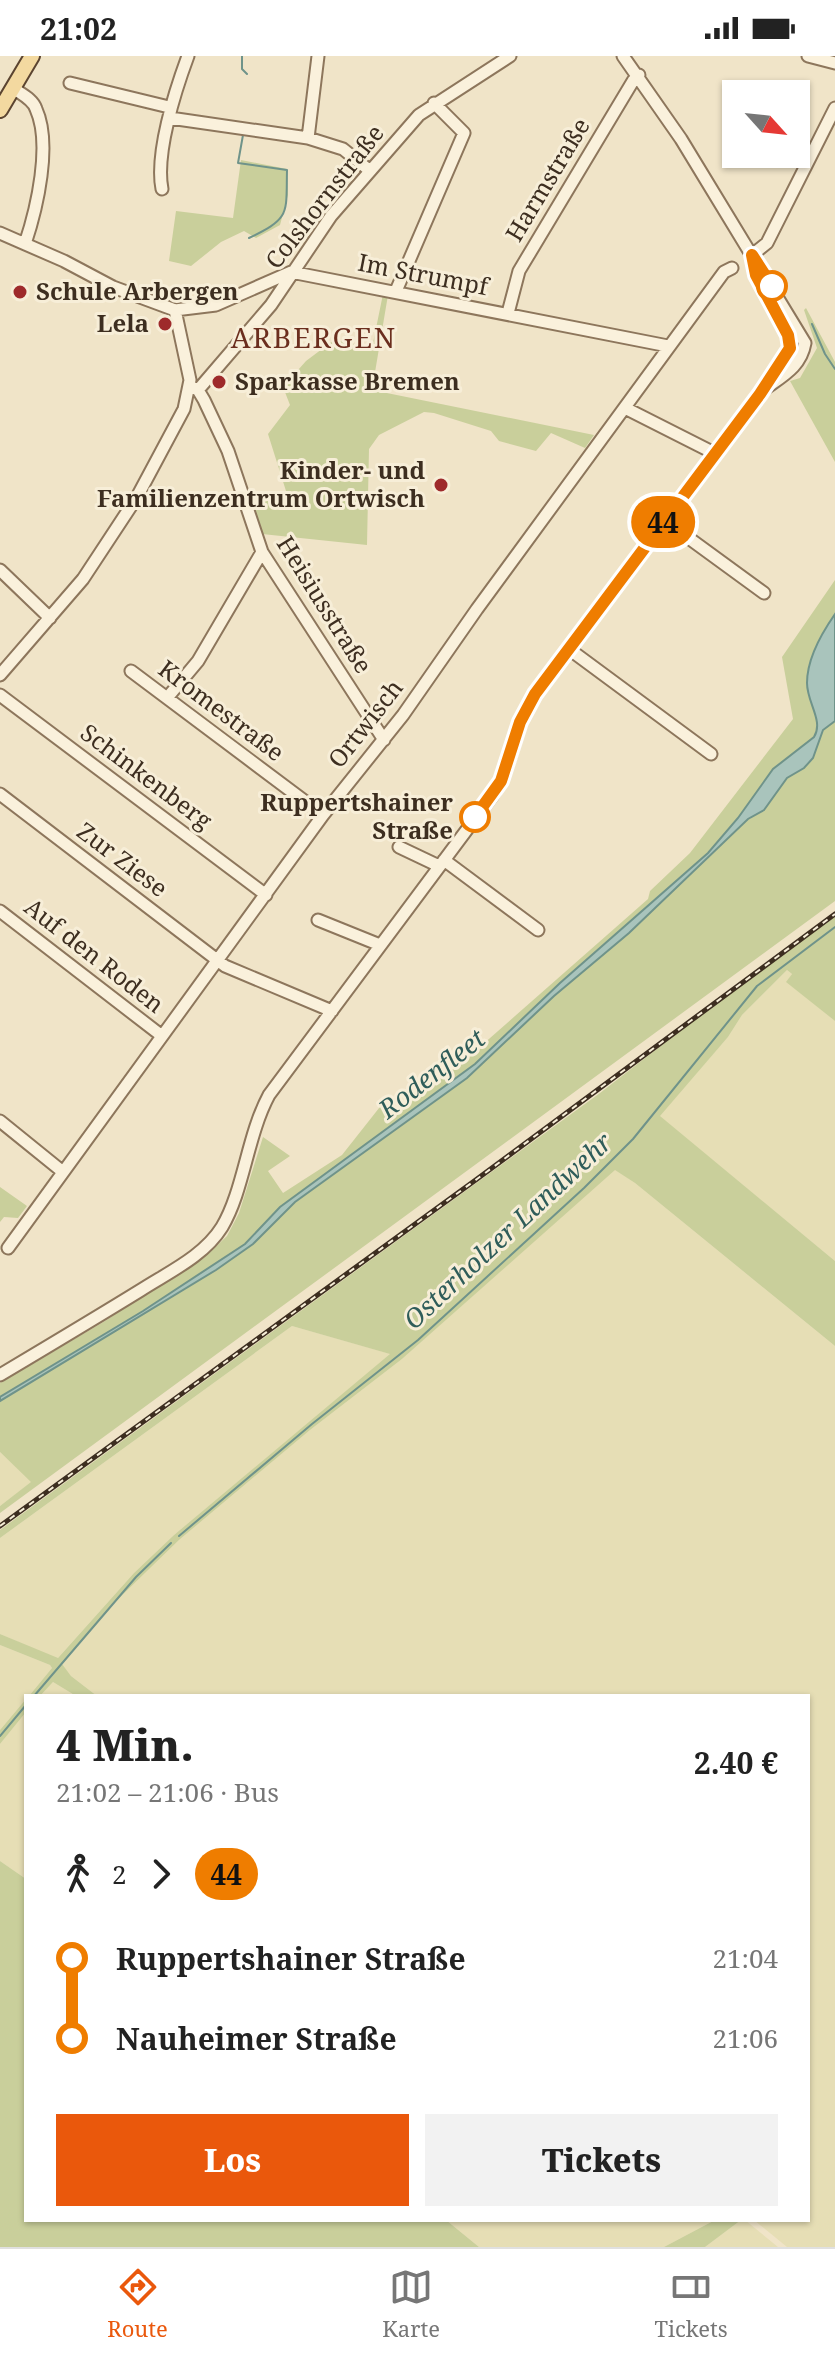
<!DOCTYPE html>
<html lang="de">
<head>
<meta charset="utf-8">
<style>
  :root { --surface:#fff; --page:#f2f2f2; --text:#222; --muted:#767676; --line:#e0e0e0; --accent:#ea580c }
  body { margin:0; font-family:"Noto Serif",serif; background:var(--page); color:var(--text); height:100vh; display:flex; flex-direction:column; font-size:30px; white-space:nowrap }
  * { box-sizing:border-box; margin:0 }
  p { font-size:26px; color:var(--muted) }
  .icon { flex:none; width:44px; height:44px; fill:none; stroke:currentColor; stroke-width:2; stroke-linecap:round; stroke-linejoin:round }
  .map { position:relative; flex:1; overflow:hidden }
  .details { position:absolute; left:24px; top:1638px; width:786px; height:528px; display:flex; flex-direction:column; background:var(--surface); border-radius:0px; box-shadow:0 2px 6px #0004 }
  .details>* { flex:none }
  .badge { padding:0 16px; border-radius:26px; font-size:28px; line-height:52px }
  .needle { width:52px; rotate:117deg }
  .tools { position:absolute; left:722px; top:24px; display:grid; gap:16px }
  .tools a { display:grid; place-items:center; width:88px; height:88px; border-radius:0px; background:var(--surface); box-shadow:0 2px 6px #0004; font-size:40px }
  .map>.badge { position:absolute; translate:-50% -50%; box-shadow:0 0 0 4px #fff }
  .legs { display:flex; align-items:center; gap:12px; height:88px; padding:0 32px; font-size:26px }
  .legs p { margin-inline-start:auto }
  .headline { display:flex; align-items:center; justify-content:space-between; height:136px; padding:0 32px }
  h1 { font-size:44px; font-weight:800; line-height:60px }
  .cta { display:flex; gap:16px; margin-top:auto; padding:16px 32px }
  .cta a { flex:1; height:92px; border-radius:0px; background:var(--accent); color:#fff; font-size:32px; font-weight:800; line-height:92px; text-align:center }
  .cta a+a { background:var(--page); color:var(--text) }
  ul { padding:0 32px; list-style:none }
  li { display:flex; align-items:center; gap:28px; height:80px; font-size:30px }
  li i { display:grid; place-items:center; width:12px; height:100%; margin:0 10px; background:currentColor }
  li i::after { content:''; width:20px; height:20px; margin:-10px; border:6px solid; border-radius:50%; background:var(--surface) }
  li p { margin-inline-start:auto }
  li:first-child i { background:linear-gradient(#0000 50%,currentColor 0) }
  li:last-child i { background:linear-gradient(currentColor 50%,#0000 0) }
  .status { display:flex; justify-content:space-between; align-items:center; height:56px; padding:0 40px; background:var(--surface); direction:ltr }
  .status svg { height:22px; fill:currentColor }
  .tabs { display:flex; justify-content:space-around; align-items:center; height:112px; border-top:2px solid var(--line); background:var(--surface); font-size:22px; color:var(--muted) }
  .tabs a { display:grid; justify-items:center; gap:4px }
  .tabs .on { color:var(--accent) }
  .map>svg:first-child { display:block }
</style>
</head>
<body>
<div class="status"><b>21:02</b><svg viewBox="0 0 49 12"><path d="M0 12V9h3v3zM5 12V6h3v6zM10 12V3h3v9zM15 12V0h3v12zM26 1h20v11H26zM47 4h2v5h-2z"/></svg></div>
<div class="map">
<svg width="835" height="2191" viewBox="0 0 835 2191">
  <rect width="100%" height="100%" fill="#f0e4c8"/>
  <path fill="#e6deb5" d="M787 914 792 918 787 926 835 965V1205L659 1060 728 981 742 959Z
    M615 1113 635 1127 835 1290V2191H787L754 2164H808V1640H97L71 1620 61 1608 111 1550 179 1484 310 1374 402 1303Z
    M292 1270 391 1298 174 1479 134 1517 57 1603 0 1578V1482Z
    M0 1396 32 1426 0 1450Z
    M0 1589 50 1609 52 1612 29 1640H26V1643L0 1674Z
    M53 1626 76 1640H40Z
    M26 1656V1823L0 1805V1688Z
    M446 2164H715L664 2191H479Z
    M741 2164H745L778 2191H705Z"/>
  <path fill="#c9cf9b" d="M241 104 287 113 288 139 280 169 256 182 244 175 221 186 191 210 169 205 176 155 233 162Z
    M383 238 388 239 372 334 594 379 585 392 551 377 536 395 499 385 491 375 434 357 424 356 379 379 369 393 367 489 262 478 253 449 286 435 268 378 290 349 283 331 306 305 334 284 372 292Z
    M806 252 835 306V406L790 325 800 322 817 292 804 254Z
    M835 524V845L0 1457V1450L31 1426 0 1396V1345L216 1214 253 1188 295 1146 467 1022 554 940 629 877 748 763C769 751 766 749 779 731 791 712 808 715 817 688L809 686 773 713 738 762 708 797 560 927 475 1008 280 1151 245 1188 143 1255 0 1341V1327L105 1265 210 1196 227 1180 239 1157 263 1081 290 1100 268 1115 283 1137 342 1099 383 1047 397 1057 449 995 465 1004 648 843 650 835 690 797 793 663 782 601Z
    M835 860V965L786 926 792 918 787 914 742 959 728 981 660 1060 835 1205V1290L635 1127 615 1114 402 1303 310 1374 179 1484 111 1550 62 1608 71 1620 97 1640H76L53 1626 40 1640H29L52 1612 50 1609 0 1589V1578L58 1602 134 1517 174 1479 390 1298 292 1270 0 1482V1474L600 1037 778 899Z
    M0 1131 27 1150 18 1162 4 1161 0 1166Z
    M26 1643V1656L0 1688V1674Z
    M0 1805 26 1823V2164H446L479 2191H0Z
    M715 2164H741L705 2191H664Z"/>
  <path fill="#a9c4bc" stroke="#6f938a" stroke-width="2" d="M835 558V665L823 674 813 702 804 712 787 722 764 754 748 763 629 877 554 940 467 1022 295 1146 253 1188 216 1214 0 1345V1341L143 1255 245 1188 280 1151 475 1008 560 927 708 797 738 762 773 713 814 681C824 665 807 647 807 627 807 602 821 578 835 558Z"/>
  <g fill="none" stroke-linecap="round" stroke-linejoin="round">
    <path stroke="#6f938a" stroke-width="2" d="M242 0V13L247 18
      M243 79 238 107 287 114C286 158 291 162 249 182
      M812 268 825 298 835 313
      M179 1480 312 1368 418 1284 584 1132 633 1083 757 930 835 871
      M34 1640 136 1521 171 1487
      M0 1680 26 1649"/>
    <defs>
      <path id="minor" d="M623 0 681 83 805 287C801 310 784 319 766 332
        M808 0 835 7
        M70 27 169 51
        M13 32C21 38 33 43 36 53 52 88 37 152 25 188
        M170 62 308 82 343 93 369 114
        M308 82 318 0
        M162 133C155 98 175 35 188 0
        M0 177 64 205 113 231 175 254 216 249 291 216 668 290
        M752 199 767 187 835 52
        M396 235 464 77 434 47
        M508 257 519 215 633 25 639 19
        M194 332 198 334 204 344 228 395 262 496 384 684
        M198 334 271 249 331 160 419 59 510 0
        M625 352 714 397
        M664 464 764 537
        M0 514 50 562
        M569 593 711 698
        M131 615 323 759
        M0 619 83 523 137 441 184 353 190 324 175 254
        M0 639 266 839
        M167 642 198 605 262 496
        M0 738 225 910 332 955
        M399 791 439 810
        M444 804 538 874
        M0 855 162 980
        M318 864 380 889
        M0 1065 63 1116
        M8 1192 323 759 403 659 477 553 724 216 732 212
        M0 1319C47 1291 94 1263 141 1234 169 1216 204 1200 222 1171 244 1134 247 1080 269 1039L492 740C514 707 512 674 535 638L760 338 790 292 788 279 756 219 752 199"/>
      <path id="major" d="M0 54 32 0"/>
    </defs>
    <use href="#minor" stroke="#8d765c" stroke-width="15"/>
    <use href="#major" stroke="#5b4430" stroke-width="18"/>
    <use href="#minor" stroke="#faf1dc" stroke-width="11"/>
    <use href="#major" stroke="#f3d9a0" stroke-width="14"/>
    <defs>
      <path id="rail" d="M0 1470 477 1123 835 858"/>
    </defs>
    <use href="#rail" stroke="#3d2e20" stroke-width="5"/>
    <use href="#rail" stroke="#f7eed8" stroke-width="2" stroke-dasharray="6" stroke-linecap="butt"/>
  </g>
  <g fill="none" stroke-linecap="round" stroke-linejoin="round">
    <defs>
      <path id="line-1" d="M475 761 501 725 520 666 535 638 760 338 790 292 788 279 756 219 752 199 772 230"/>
    </defs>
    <use href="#line-1" stroke="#fff" stroke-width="18"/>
    <use href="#line-1" stroke="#ef7d00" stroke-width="12"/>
  </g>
  <g fill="#fff" stroke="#ef7d00" stroke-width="4">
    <circle cx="772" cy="230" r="14"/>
    <circle cx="475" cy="761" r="14"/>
  </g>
  <g fill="#9e2a2b" stroke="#f7eed8" stroke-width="3">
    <circle cx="20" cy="236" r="8"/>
    <circle cx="165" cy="268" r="8"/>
    <circle cx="219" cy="326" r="8"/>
    <circle cx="441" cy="429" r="8"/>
  </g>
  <g text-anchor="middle" stroke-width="6" stroke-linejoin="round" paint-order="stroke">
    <g font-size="24" fill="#3d2e20" stroke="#f7eed8">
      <text transform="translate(548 124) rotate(-59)" y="8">Harmstraße</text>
      <text transform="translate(325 141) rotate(-52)" y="8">Colshornstraße</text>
      <text transform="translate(423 219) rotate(11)" y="8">Im Strumpf</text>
      <text transform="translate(324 549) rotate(58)" y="8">Heisiusstraße</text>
      <text transform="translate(221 655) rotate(37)" y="8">Kromestraße</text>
      <text transform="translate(366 668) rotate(-52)" y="8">Ortwisch</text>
      <text transform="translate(146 721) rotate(37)" y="8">Schinkenberg</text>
      <text transform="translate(122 804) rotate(37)" y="8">Zur Ziese</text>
      <text transform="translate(94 900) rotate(38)" y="8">Auf den Roden</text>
    </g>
    <g font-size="24" font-weight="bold" fill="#3d2e20" stroke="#f7eed8" text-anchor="start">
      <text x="36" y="244">Schule Arbergen</text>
      <text x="149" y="276" text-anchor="end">Lela</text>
      <text x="235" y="334">Sparkasse Bremen</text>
      <text x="425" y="423" text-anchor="end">Kinder- und<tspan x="425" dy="28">Familienzentrum Ortwisch</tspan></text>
    </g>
    <g font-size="24" font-weight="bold" fill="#3d2e20" stroke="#f7eed8" text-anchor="end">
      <text x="453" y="755">Ruppertshainer<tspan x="453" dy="28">Straße</tspan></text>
    </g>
    <g font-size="26" font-style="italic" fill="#2f5d5a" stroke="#f7eed8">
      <text transform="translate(432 1018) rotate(-38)" y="9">Rodenfleet</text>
      <text transform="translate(508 1175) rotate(-43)" y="9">Osterholzer Landwehr</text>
    </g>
    <g font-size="28" letter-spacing="2" fill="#6b2e1e" stroke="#f7eed8">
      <text x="314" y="292">ARBERGEN</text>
    </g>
  </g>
</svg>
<div class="tools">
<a><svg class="needle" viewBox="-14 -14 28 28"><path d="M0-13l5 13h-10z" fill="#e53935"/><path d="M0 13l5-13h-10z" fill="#767676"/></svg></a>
</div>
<b class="badge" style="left:663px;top:466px;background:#ef7d00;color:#111">44</b>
<section class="details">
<div class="headline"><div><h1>4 Min.</h1><p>21:02 – 21:06 · Bus</p></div><b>2.40 €</b></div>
<div class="legs"><svg class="icon" aria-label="walk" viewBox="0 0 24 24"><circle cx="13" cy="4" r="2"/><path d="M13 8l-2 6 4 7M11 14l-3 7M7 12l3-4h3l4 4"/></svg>2<svg class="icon" aria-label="forward" viewBox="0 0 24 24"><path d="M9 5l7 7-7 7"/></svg><b class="badge" style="background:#ef7d00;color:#111">44</b></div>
<ul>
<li><i style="color:#ef7d00"></i><b>Ruppertshainer Straße</b><p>21:04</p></li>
<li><i style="color:#ef7d00"></i><b>Nauheimer Straße</b><p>21:06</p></li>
</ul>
<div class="cta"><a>Los</a><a>Tickets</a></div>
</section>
</div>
<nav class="tabs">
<a class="on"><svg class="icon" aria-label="directions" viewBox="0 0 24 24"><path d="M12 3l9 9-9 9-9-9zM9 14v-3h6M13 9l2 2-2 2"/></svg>Route</a>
<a><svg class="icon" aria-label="map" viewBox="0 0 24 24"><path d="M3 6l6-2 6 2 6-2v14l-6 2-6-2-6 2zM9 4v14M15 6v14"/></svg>Karte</a>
<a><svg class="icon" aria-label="tickets" viewBox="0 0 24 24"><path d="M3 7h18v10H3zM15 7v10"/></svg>Tickets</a>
</nav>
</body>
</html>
